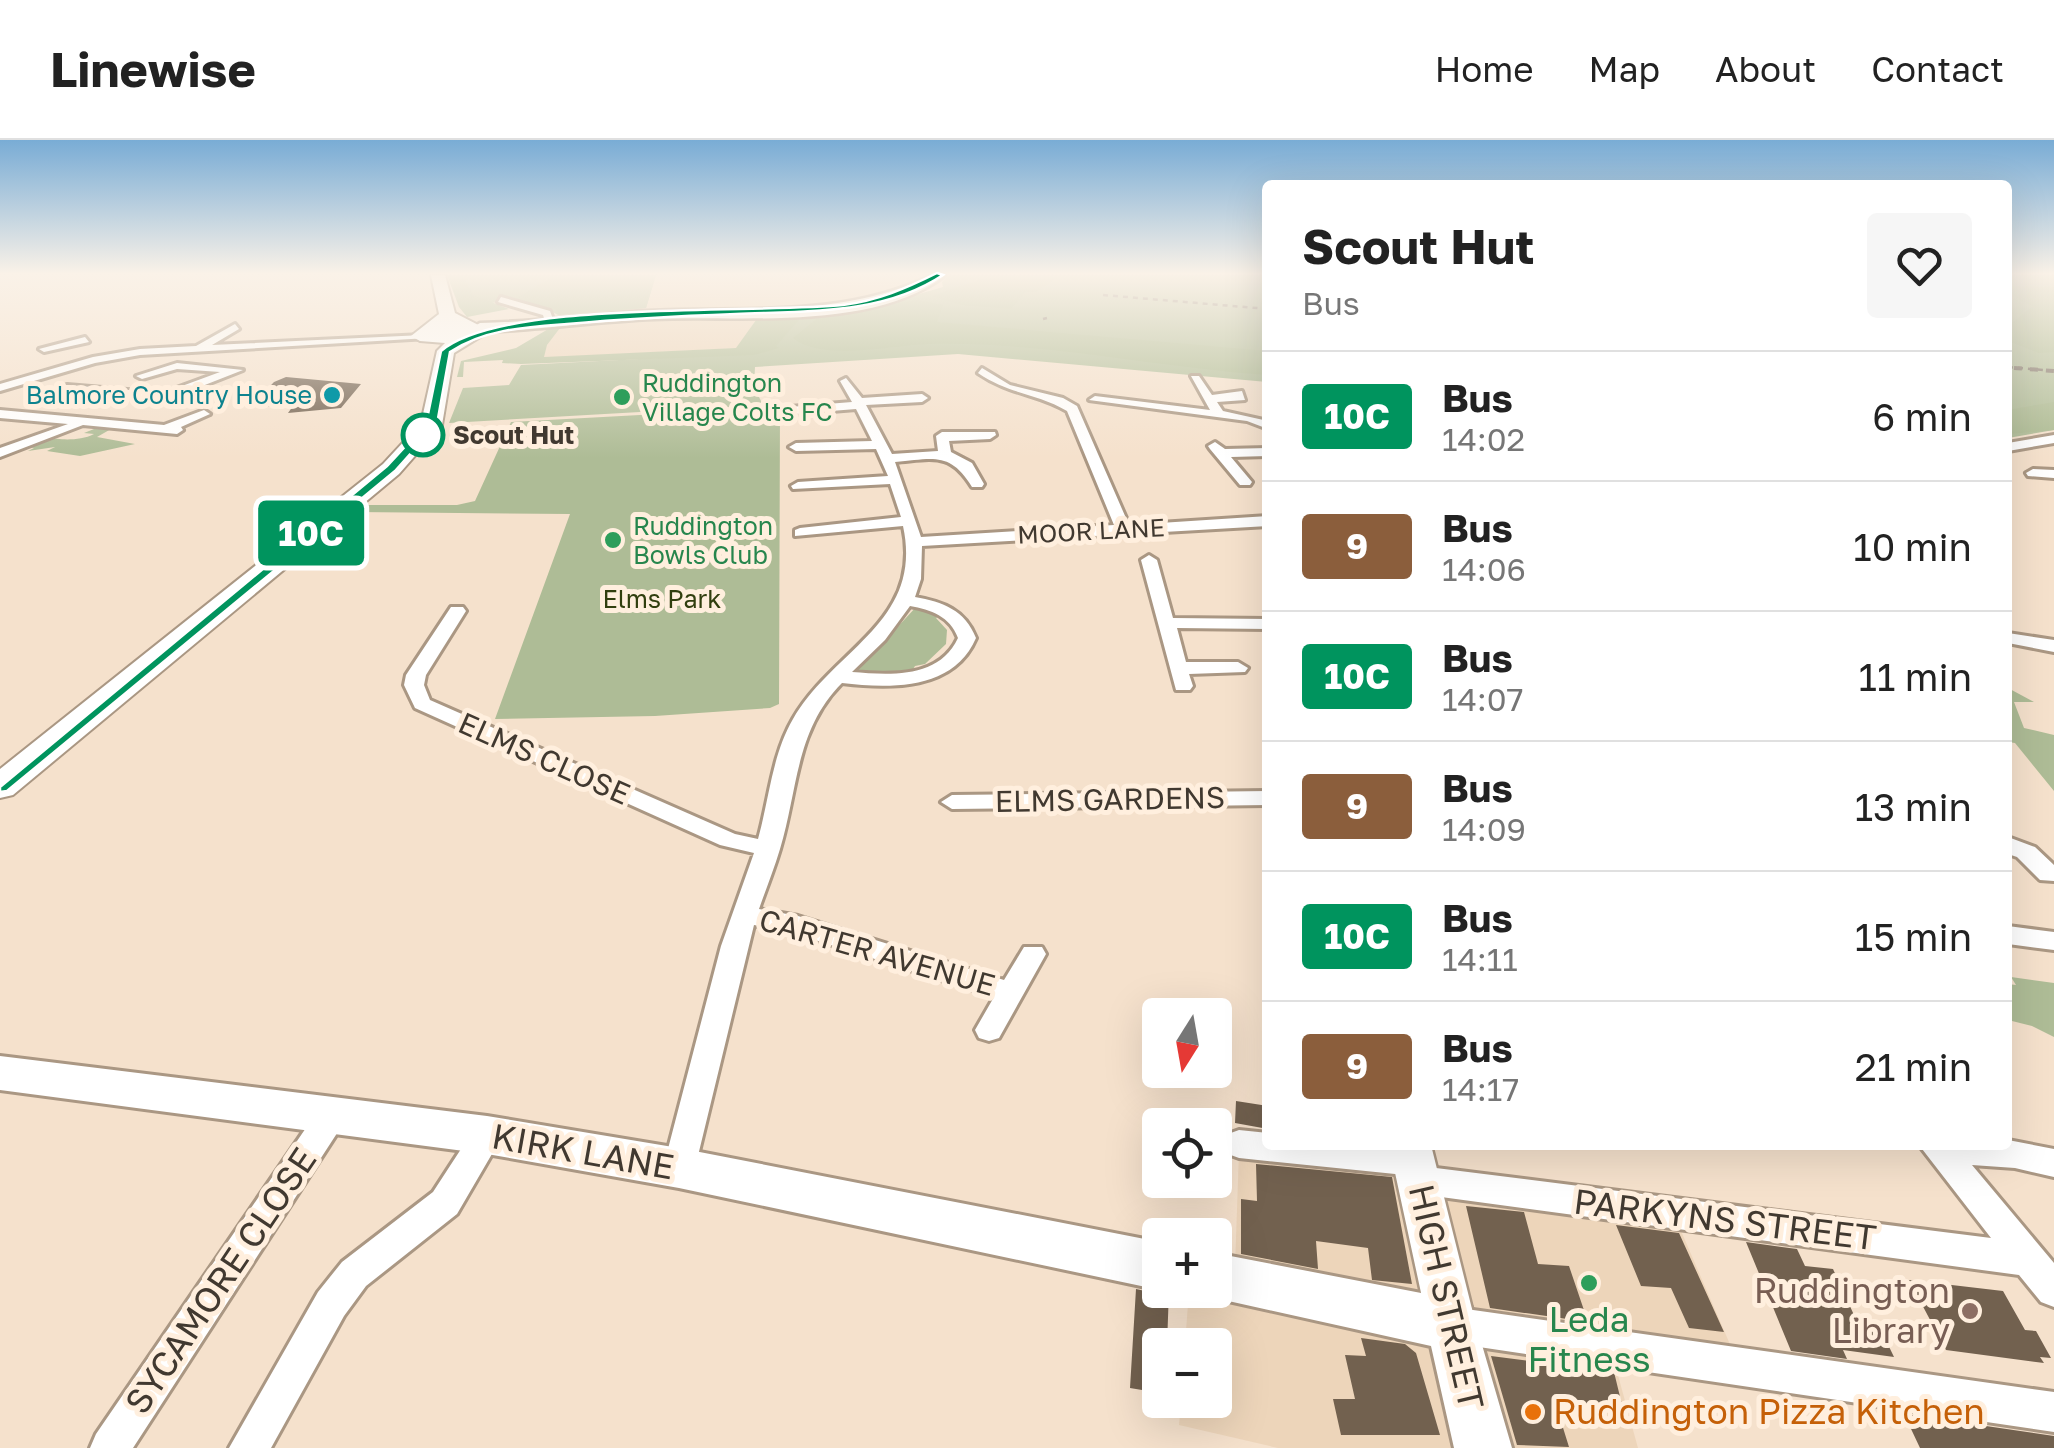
<!DOCTYPE html>
<html lang="en">
<head>
<meta charset="utf-8">
<style>
  :root { --surface:#fff; --page:#f6f6f6; --text:#222; --muted:#767676; --line:#e0e0e0 }
  body { margin:0; font-family:"Golos Text",sans-serif; background:var(--page); color:var(--text); height:100vh; display:flex; flex-direction:column; font-size:38px; white-space:nowrap }
  * { box-sizing:border-box; margin:0 }
  p { font-size:32px; color:var(--muted) }
  .icon { flex:none; width:55px; height:55px; fill:none; stroke:currentColor; stroke-width:2; stroke-linecap:round; stroke-linejoin:round }
  .map { position:relative; flex:1; overflow:hidden }
  .side { position:absolute; left:1262px; top:40px; width:750px; height:970px; display:flex; flex-direction:column; background:var(--surface); border-radius:10px; box-shadow:0 10px 40px #0002 }
  .side>* { flex:none }
  .badge { padding:0 20px; border-radius:8px; font-size:35px; line-height:65px }
  .needle { width:65px; rotate:191deg }
  .fabs { position:absolute; left:1142px; top:858px; display:grid; gap:20px }
  .fabs a { display:grid; place-items:center; width:90px; height:90px; border-radius:10px; background:var(--surface); box-shadow:0 10px 40px #0002; font-size:50px }
  .map>.badge { position:absolute; translate:-50% -50%; box-shadow:0 0 0 5px #fff }
  .round { display:grid; place-items:center; flex:none; width:105px; height:105px; border-radius:10px; background:var(--page) }
  .summary { display:flex; align-items:center; justify-content:space-between; height:170px; padding:0 40px }
  h1 { font-size:48px; font-weight:700; line-height:75px }
  ul { padding:0; list-style:none }
  li { display:flex; align-items:center; gap:30px; height:130px; padding:0 40px; border-top:2px solid var(--line) }
  li div { flex:1 }
  li b { display:block; font-size:38px }
  li em { font-style:normal }
  li .badge { min-width:110px; font-weight:700; text-align:center }
  header { display:flex; align-items:center; gap:60px; box-sizing:border-box; height:140px; padding:0 50px; background:var(--surface); border-bottom:2px solid var(--line) }
  header strong { font-size:48px }
  nav { display:flex; gap:55px; margin-inline-start:auto; font-size:35px }
  .map>svg:first-child { display:block }
</style>
</head>
<body>
<header>
<strong>Linewise</strong>
<nav><a>Home</a><a>Map</a><a>About</a><a>Contact</a></nav>
</header>
<div class="map">
<svg width="2054" height="1308" viewBox="0 0 2054 1308">
  <rect width="100%" height="100%" fill="#f5e1cc"/>
  <path fill="#edd5ba" d="M656 135H945L899 157 760 174 737 208 543 218 547 205 568 174 645 168Z
    M1239 1011 1401 1032 1678 1084 1748 1246 1616 1228 1638 1308H1278L1179 1285 1181 1260H1215V1205H1185L1189 1150 1234 1157Z"/>
  <path fill="#aebc96" d="M449 135H656L646 168 558 175 544 167 510 161 463 166Z
    M949 135H1267V242L958 214 755 227 754 247 763 265 449 283 463 248 509 245 521 225 757 213 786 177 871 168 943 147 942 142Z
    M2008 135H2054V290L2008 298Z
    M768 268 780 269 779 564 770 568 655 576 495 579 570 374 355 372 363 365H457L475 361 511 282Z
    M99 287 111 289 97 297 135 304 80 316 47 311 55 307 28 311 34 308 28 307 51 298C56 299 79 302 94 294L84 293Z
    M917 466 944 474 936 478 947 490 946 504 925 524 915 526 910 534 855 533Z
    M2008 548 2034 562H2014L2024 588 2054 595V651L2015 603 2008 602Z
    M2011 837 2054 843V897L2032 886 2008 880V844L2016 845Z"/>
  <path fill="#aab990" d="M447 135H462L473 155 509 169 467 177 459 167Z
    M556 135H656L646 168 559 175 556 169 513 160Z
    M1040 135 1058 137 1036 152H1026L1011 169 962 165 931 156 982 139Z
    M2008 146 2054 147V212L2039 213 2008 201V186L2033 166 2008 155Z
    M918 160 943 165 937 182 1267 211V235C1155 227 1041 201 929 204 892 205 822 222 793 198L819 177Z
    M756 180H799L776 206 779 208 754 215 521 224 502 223 503 220 464 222 463 237H457L461 221 516 208 550 188 637 181 560 188 547 205 544 217 736 208Z
    M2054 262V290L2008 294V270Z"/>
  <path fill="#72614f" d="M286 237 361 244 341 268 288 273 293 266 250 267 274 242Z
    M1236 961 1268 966V989L1235 983Z
    M1256 1024 1392 1037 1412 1144 1372 1140 1368 1108 1316 1101 1318 1129 1241 1114V1059L1257 1061Z
    M1466 1066 1524 1072 1538 1124 1569 1126 1588 1182 1490 1168Z
    M1616 1085 1679 1093 1724 1192 1689 1188 1671 1148 1641 1146Z
    M1746 1102 1797 1109 1805 1126 1833 1129 1859 1186 1880 1188 1894 1217 1843 1210 1847 1219 1791 1211Z
    M1909 1140 2003 1151 2025 1190 2036 1191 2051 1218 2040 1217 2044 1223 1946 1210Z
    M1136 1149 1159 1154 1169 1150 1167 1205H1160V1253L1130 1248Z
    M1361 1198 1405 1204 1416 1213 1440 1295H1341L1333 1259H1355L1345 1215 1366 1216Z
    M1491 1216 1614 1232 1623 1269 1555 1262 1569 1307 1517 1305Z
    M1904 1274 2054 1296V1308H1920Z"/>
  <g fill="none" stroke-linecap="round" stroke-linejoin="round">
    <defs>
      <path id="minor" d="M501 157 550 171 554 182 546 184 543 175 498 162Z
        M235 184 239 189 212 205 423 195 428 198 140 215 95 223 0 251V244L93 217 140 209 196 206Z
        M85 197 89 202 44 212 39 209Z
        M177 223 243 230 164 261 61 248 67 245 163 253 220 232 177 229 142 239 136 236Z
        M982 228 1010 245 1063 258 1077 266 1129 385 1268 376V386L922 406 921 439 915 457C943 462 965 470 976 498 954 550 891 549 842 543 795 590 798 650 780 709 774 729 766 749 759 769L798 776 1004 840 1024 807H1042L1046 814 999 898 989 901 979 898 975 890 994 857 787 791 754 785 695 1028 690 1038 679 1042 668 1038 663 1028 721 806 754 713 720 705 415 568 404 545 406 535 451 467H463L466 471 426 535 424 545 430 560 735 694 758 699C769 660 772 615 793 579 833 509 924 482 903 386L795 396V390L800 388 901 377 890 344 793 349 791 346 798 342 888 336 876 309 796 311 789 307 796 303 872 301 856 269 794 274 790 273V267L852 262 840 241 846 238 862 258 922 254 928 258 922 262 866 265 892 314 938 311 936 296 942 292H995L996 295 990 299 949 301 951 312 972 323 984 344 982 347H972C950 311 933 319 895 322L921 397 1114 385 1067 271C1037 253 1010 255 978 233ZM910 466C931 470 950 476 958 498 939 539 890 535 852 532L885 500Z
        M1191 236H1199L1212 255 1242 251 1245 260 1217 262 1223 271 1268 281V289L1247 281 1089 260 1095 256 1210 270Z
        M0 270 164 285 204 270 210 274 181 287 183 290 177 294 83 285 0 317V308L68 284 0 278Z
        M2054 295V303L2008 311V303Z
        M1215 302 1225 309 1268 308V316L1231 317 1252 342 1250 345H1240L1210 309 1208 306Z
        M2033 329 2054 330V338L2028 336 2026 333Z
        M1149 415 1157 420 1173 478 1268 479V489L1177 488 1186 522H1238L1248 528 1245 532 1189 534 1193 546 1190 550H1176L1141 420Z
        M2008 493 2054 500V512L2008 503Z
        M1268 651V665L952 669 941 662 952 655Z
        M2008 697 2035 707 2054 725V741L2040 740 2017 717 2008 714Z
        M2008 786 2054 792V810L2008 804Z
        M332 962 343 966 348 975 343 984 133 1308H90L96 1294 321 966Z
        M487 982 498 986 503 995 457 1074 366 1146 344 1176 271 1308H229L318 1152 342 1122 433 1052 476 986Z
        M1239 990 1268 993V1005L1414 1008 1425 1012 1430 1022 1428 1027 1991 1098 1919 1005H2008V1000L2054 1009V1037L2015 1028 1972 1025 2054 1123V1167L2041 1162 2019 1135 1419 1054 1407 1050 1403 1040 1405 1035 1239 1018 1228 1014 1223 1004 1228 994Z
        M1452 1167 2054 1252V1292L1452 1203 1439 1198 1434 1185 1439 1172Z"/>
      <path id="tertiary" d="M932 135H946C872 192 742 175 654 179 603 181 552 188 501 191H480L473 187 480 183C536 182 591 174 647 171 745 166 841 179 932 135Z
        M1389 1005H1431L1476 1185 1469 1202 1452 1209 1435 1202 1428 1185Z"/>
      <path id="secondary" d="M0 916 487 976 679 1008 1160 1102V1150L679 1048 487 1014 0 950Z
        M1215 1113 1452 1159 1471 1167 1512 1308H1454L1431 1206 1197 1154 1195 1150H1215Z"/>
      <path id="primary" d="M431 135H445L455 173 490 191 454 213 442 285 399 334 13 655 0 658V629L383 324 421 283 437 211 445 203 420 201 411 196 439 174Z"/>
    </defs>
    <use href="#minor" stroke="#aa9783" stroke-width="6"/>
    <use href="#tertiary" stroke="#aa9783" stroke-width="5"/>
    <use href="#secondary" stroke="#aa9783" stroke-width="6"/>
    <use href="#primary" stroke="#aa9783" stroke-width="4"/>
    <use href="#minor" fill="#fff" fill-rule="evenodd"/>
    <use href="#tertiary" fill="#fff" fill-rule="evenodd"/>
    <use href="#secondary" fill="#fff" fill-rule="evenodd"/>
    <use href="#primary" fill="#fff" fill-rule="evenodd"/>
    <path stroke="#7a6e61" stroke-width="2.5" stroke-dasharray="5 5" stroke-linecap="butt" d="M1103 155 1268 169
      M1043 179 1047 178
      M2008 227 2043 230"/>
    <path stroke="#7a6e61" stroke-width="4" stroke-dasharray="8 8" stroke-linecap="butt" d="M2014 228 2054 231"/>
  </g>
  <linearGradient id="sky" x2="0" y2="1"><stop stop-color="#79acd5"/><stop offset="0.42" stop-color="#faf2e8"/><stop offset="1" stop-color="#faf2e8" stop-opacity="0"/></linearGradient>
  <rect width="2054" height="318" fill="url(#sky)"/>
  <path fill="#00945e" stroke="#fff" stroke-width="2.5" d="M937 133 943 135C883 175 806 171 736 174 679 176 623 179 567 184 527 187 484 189 450 212L437 284 395 331 7 651 0 652V647L387 326 426 284 441 211C503 159 753 174 843 165 877 161 907 148 937 133Z"/>
  <circle fill="#0f9aa8" stroke="#ffefde" stroke-width="4" cx="332" cy="255" r="10"/>
  <g fill="#2e9e5b" stroke="#ffefde" stroke-width="4">
    <circle cx="622" cy="257" r="10"/>
    <circle cx="613" cy="400" r="10"/>
    <circle cx="1589" cy="1143" r="10"/>
  </g>
  <circle fill="#fff" stroke="#00945e" stroke-width="5" cx="423" cy="295" r="20"/>
  <circle fill="#8d6e63" stroke="#ffefde" stroke-width="4" cx="1970" cy="1171" r="10"/>
  <circle fill="#e8710a" stroke="#ffefde" stroke-width="4" cx="1533" cy="1272" r="10"/>
  <g text-anchor="middle" stroke-width="10" stroke-linejoin="round" paint-order="stroke">
    <g font-size="25" fill="#27864d" stroke="#ffefde" text-anchor="start">
      <text x="642" y="252">Ruddington<tspan x="642" dy="29">Village Colts FC</tspan></text>
      <text x="633" y="395">Ruddington<tspan x="633" dy="29">Bowls Club</tspan></text>
    </g>
    <g font-size="25" fill="#0d838f" stroke="#ffefde" text-anchor="end">
      <text x="312" y="264">Balmore Country House</text>
    </g>
    <g font-size="25" font-weight="bold" fill="#413930" stroke="#ffefde" text-anchor="start">
      <text x="453" y="304">Scout Hut</text>
    </g>
    <g font-size="25" fill="#413930" stroke="#ffefde">
      <text transform="translate(1091 391) rotate(-3)" y="9">MOOR LANE</text>
    </g>
    <g font-size="25" fill="#313f0f" stroke="#ffefde">
      <text x="662" y="468">Elms Park</text>
    </g>
    <g font-size="30" fill="#413930" stroke="#ffefde">
      <text transform="translate(544 619) rotate(24)" y="10">ELMS CLOSE</text>
      <text transform="translate(1110 660) rotate(-1)" y="10">ELMS GARDENS</text>
      <text transform="translate(877 813) rotate(16)" y="10">CARTER AVENUE</text>
    </g>
    <g font-size="35" fill="#413930" stroke="#ffefde">
      <text transform="translate(583 1012) rotate(10)" y="12">KIRK LANE</text>
      <text transform="translate(1725 1080) rotate(7)" y="12">PARKYNS STREET</text>
      <text transform="translate(221 1141) rotate(-56)" y="12">SYCAMORE CLOSE</text>
      <text transform="translate(1446 1157) rotate(77)" y="12">HIGH STREET</text>
    </g>
    <g font-size="35" fill="#785e54" stroke="#ffefde" text-anchor="end">
      <text x="1950" y="1163">Ruddington<tspan x="1950" dy="40">Library</tspan></text>
    </g>
    <g font-size="35" fill="#27864d" stroke="#ffefde">
      <text x="1589" y="1192">Leda<tspan x="1589" dy="40">Fitness</tspan></text>
    </g>
    <g font-size="35" fill="#c56008" stroke="#ffefde" text-anchor="start">
      <text x="1553" y="1284">Ruddington Pizza Kitchen</text>
    </g>
  </g>
</svg>
<div class="fabs">
<a><svg class="needle" viewBox="-14 -14 28 28"><path d="M0-13l5 13h-10z" fill="#e53935"/><path d="M0 13l5-13h-10z" fill="#767676"/></svg></a>
<a><svg class="icon" aria-label="locate" viewBox="0 0 24 24"><circle cx="12" cy="12" r="6"/><path d="M12 2v4M12 18v4M2 12h4M18 12h4"/></svg></a>
<a>+</a>
<a>−</a>
</div>
<b class="badge" style="left:311px;top:393px;background:#00945e;color:#fff">10C</b>
<section class="side">
<div class="summary"><div><h1>Scout Hut</h1><p>Bus</p></div><a class="round"><svg class="icon" aria-label="heart" viewBox="0 0 24 24"><path d="M12 20l-8-8c-3-5 5-10 8-4 3-6 11-1 8 4z"/></svg></a></div>
<ul>
<li><span class="badge" style="background:#00945e;color:#fff">10C</span><div><b>Bus</b><p>14:02</p></div><em>6 min</em></li>
<li><span class="badge" style="background:#8b5e3c;color:#fff">9</span><div><b>Bus</b><p>14:06</p></div><em>10 min</em></li>
<li><span class="badge" style="background:#00945e;color:#fff">10C</span><div><b>Bus</b><p>14:07</p></div><em>11 min</em></li>
<li><span class="badge" style="background:#8b5e3c;color:#fff">9</span><div><b>Bus</b><p>14:09</p></div><em>13 min</em></li>
<li><span class="badge" style="background:#00945e;color:#fff">10C</span><div><b>Bus</b><p>14:11</p></div><em>15 min</em></li>
<li><span class="badge" style="background:#8b5e3c;color:#fff">9</span><div><b>Bus</b><p>14:17</p></div><em>21 min</em></li>
</ul>
</section>
</div>
</body>
</html>
